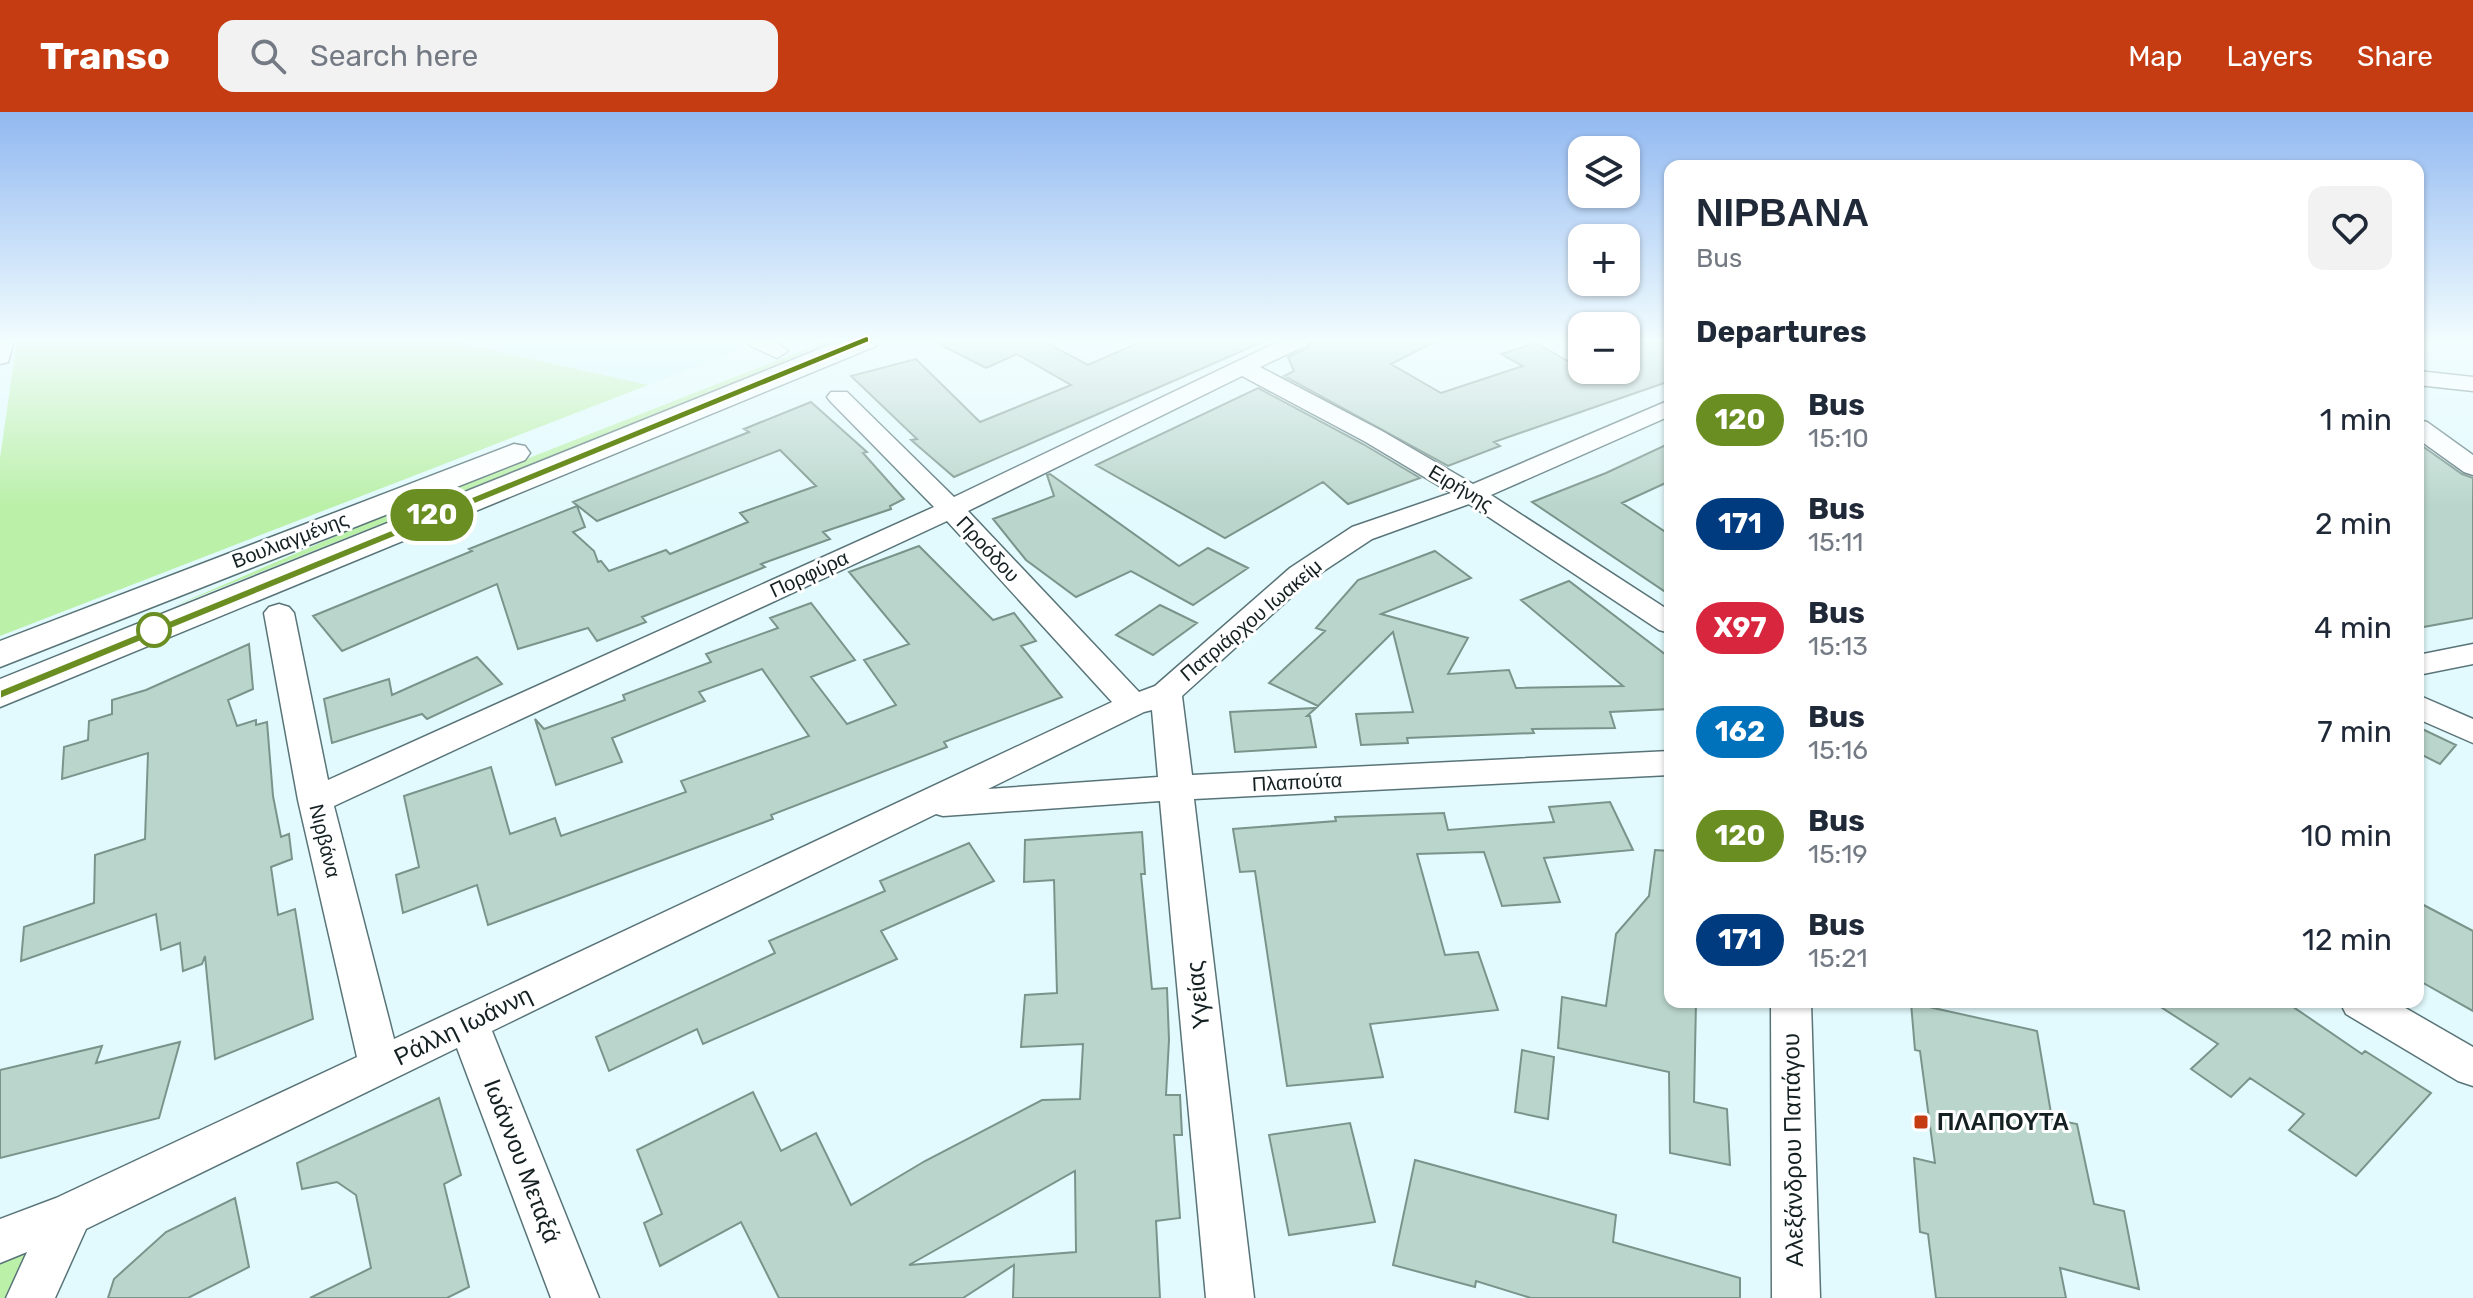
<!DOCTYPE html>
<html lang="en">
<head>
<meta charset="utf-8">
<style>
  :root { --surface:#fff; --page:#f2f2f3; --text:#1f2937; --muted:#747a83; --accent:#c53c12 }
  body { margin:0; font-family:Rubik,sans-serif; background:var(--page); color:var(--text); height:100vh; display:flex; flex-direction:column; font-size:30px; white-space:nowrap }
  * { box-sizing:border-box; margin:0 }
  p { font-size:26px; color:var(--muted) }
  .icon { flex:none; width:44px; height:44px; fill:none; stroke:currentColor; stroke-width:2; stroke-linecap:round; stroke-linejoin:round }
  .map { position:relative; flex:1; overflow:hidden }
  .panel { position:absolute; left:1664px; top:48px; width:760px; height:848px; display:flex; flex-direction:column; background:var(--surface); border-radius:16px; box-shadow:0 2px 6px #0004 }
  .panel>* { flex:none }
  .badge { padding:0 16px; border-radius:26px; font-size:28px; line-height:52px }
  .tools { position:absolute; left:1568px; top:24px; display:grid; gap:16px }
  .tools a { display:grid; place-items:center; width:72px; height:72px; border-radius:16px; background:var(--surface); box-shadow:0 2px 6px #0004; font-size:40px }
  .map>.badge { position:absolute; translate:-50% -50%; box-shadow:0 0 0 4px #fff }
  h2 { padding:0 32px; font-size:30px; line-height:72px }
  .round { display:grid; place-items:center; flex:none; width:84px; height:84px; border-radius:16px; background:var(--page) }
  .summary { display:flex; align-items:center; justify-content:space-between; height:136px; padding:0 32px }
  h1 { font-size:38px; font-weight:600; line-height:60px }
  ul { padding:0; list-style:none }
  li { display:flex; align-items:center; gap:24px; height:104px; padding:0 32px }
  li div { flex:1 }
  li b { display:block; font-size:30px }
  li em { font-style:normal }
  li .badge { min-width:88px; font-weight:700; text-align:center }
  header { display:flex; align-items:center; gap:48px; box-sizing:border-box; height:112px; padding:0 40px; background:var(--accent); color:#fff }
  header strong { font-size:38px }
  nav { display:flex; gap:44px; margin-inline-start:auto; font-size:28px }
  .search { width:560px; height:72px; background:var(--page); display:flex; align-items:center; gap:20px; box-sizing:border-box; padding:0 28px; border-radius:16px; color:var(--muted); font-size:30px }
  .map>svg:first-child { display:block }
</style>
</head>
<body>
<header>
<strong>Transo</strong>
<div class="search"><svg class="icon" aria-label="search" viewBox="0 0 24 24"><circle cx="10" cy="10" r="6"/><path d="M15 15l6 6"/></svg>Search here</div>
<nav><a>Map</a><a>Layers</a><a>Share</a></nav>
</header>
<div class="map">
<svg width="2473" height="1186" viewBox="0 0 2473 1186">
  <rect width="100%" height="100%" fill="#e2fafd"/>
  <path fill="#cdf6fb" d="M447 228H726L742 237 648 273Z"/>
  <path fill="#bbf0a9" d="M17 228H447L648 273 0 524V346Z
    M829 228H845L172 495 394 399Z
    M30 1137 6 1186H0V1151Z"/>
  <path fill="#bad6cc" stroke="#7a948b" stroke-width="2" fill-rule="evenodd" d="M931 228H1050L1045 230 1088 253 1145 228H1267L954 365 911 328 917 327 851 264 916 247 980 310 1071 273 1017 242 986 256Z
    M1313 228H1438L1391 252 1441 281 1523 254 1501 242 1536 231 1575 253 1582 250V258H1626V236L1645 229 1670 231V269L1494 330 1500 334 1448 354 1284 264 1294 259 1288 245 1308 236Z
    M1258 276 1363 332 1420 366 1348 392 1323 370 1225 426 1096 353Z
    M811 290 867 340 863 341 904 387 890 394 891 397 823 420 830 427 761 452 765 455 642 505 646 510 597 529 588 516 518 537 497 472 342 539 313 504 472 439 469 437 577 394 585 415 573 420 594 439 598 450 601 449 609 459 666 438 670 442 748 410 740 401 816 374 780 338 597 409 573 390 749 320 744 317Z
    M1670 331V369L1622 391 1670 423V483L1532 390 1606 361Z
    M2418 331 2462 362 2473 366V506L2418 516Z
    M1050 362 1179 454 1208 436 1248 456 1193 493 1131 459 1076 485 1026 448 993 407 1054 384 1047 363Z
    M919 434 993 508 1014 501 1036 529 1021 534 1062 585 944 630 947 635 771 703 773 707 488 813 477 773 403 801 396 763 419 755 404 684 491 655 510 722 555 706 561 724 686 680 681 669 809 624 762 557 699 580 705 589 612 626 622 650 556 673 535 607 544 617 625 588 623 583 711 550 706 542 778 516 770 506 811 491 855 548 811 565 847 612 896 593 864 548 909 532 849 460Z
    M1435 439 1471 466 1381 502 1468 526 1448 562 1509 558 1516 576 1623 574 1521 488 1569 469 1670 546V597L1610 600 1615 616 1532 617 1534 621 1407 626 1408 631 1361 633 1356 602 1413 600 1393 520 1318 594 1269 571 1325 519 1316 516 1358 468Z
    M1160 493 1197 511 1153 543 1116 523Z
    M249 532 253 577 228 588 237 614 256 608V613L267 610 273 684 281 725 289 722 292 747 271 755 278 803 295 797 313 907 215 947 205 844 202 852 183 859 180 831 161 838 156 802 21 849 24 815 94 791 95 743 145 727 148 641 62 667 64 635 88 628 89 609 112 602V588L146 578Z
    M477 545 502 572 427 607 422 602 332 631 324 587 389 567 392 583Z
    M1316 596 1307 604H1310L1316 635 1235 640 1230 600Z
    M2418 615 2456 633 2440 652 2418 641Z
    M1610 690 1633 738 1544 746 1560 790 1502 794 1484 740 1417 742 1445 843 1478 840 1498 898 1370 912 1383 965 1287 974 1255 759 1240 760 1233 717 1336 709 1335 705 1444 701 1448 718 1554 710 1549 695Z
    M1142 720 1145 762H1141L1152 877 1167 876 1169 928 1166 983H1180L1182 1023H1174L1180 1106 1156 1109 1160 1186H1013L1014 1153 963 1186H779L741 1110 660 1154 644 1111 662 1102 637 1038 753 980 781 1039 816 1021 851 1093 925 1049 1042 988 1080 987 1083 932 1021 935 1025 883 1057 881 1054 768 1024 770 1025 728ZM1075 1059 1076 1140 909 1153Z
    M969 731 994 769 881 819 897 847 703 932 697 917 609 959 596 925 775 841 769 829 885 779 880 769Z
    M1655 738 1670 739V890H1696L1694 990 1727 997 1730 1053 1670 1041 1669 960 1558 936 1562 885 1606 894 1616 822 1649 784Z
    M2418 790 2473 819V899L2418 868Z
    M2153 890H2286L2362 942 2365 939 2431 981 2356 1064 2289 1018 2304 1002 2250 966 2231 985 2191 957 2218 932Z
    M1911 891 2037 919 2052 1007 2077 1012 2094 1092 2124 1099 2139 1177 2060 1156 2066 1186H1936L1928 1122 1920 1120 1914 1046 1935 1051 1920 939 1915 938Z
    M180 930 159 1006 0 1046V958L102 934 96 951Z
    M1522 938 1554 945 1548 1007 1515 1000Z
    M439 986 461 1063 444 1072 469 1175 447 1186H310L371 1156 356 1083 337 1070 302 1077 297 1051Z
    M1350 1011 1375 1110 1289 1123 1269 1023Z
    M1415 1048 1616 1103 1613 1130 1740 1166V1186H1531L1476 1169 1475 1175 1393 1153Z
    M235 1086 249 1155 188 1186H108L114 1167 166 1120Z"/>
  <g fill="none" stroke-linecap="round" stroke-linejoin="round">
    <defs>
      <path id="minor" d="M0 228H14L8 250 0 252Z
        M746 228H773L788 239 777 246 749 233Z
        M1282 228H1310L1307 233 1260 255 1382 319 1473 372 1670 288V304L1491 383 1670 499V521L1659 518 1469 392 1372 427 1310 468 1182 584 1192 663 1670 639V663L1194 687 1254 1186H1206L1160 689 943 704 936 702 492 919 599 1186H551L457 936 86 1117 55 1186H6L27 1140 0 1151V1107L56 1086 357 945 298 688 264 501 269 495 279 492 289 495 294 501 328 668 934 395 831 290 827 285 831 280H847L954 385ZM1242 264 1364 329 1451 381 1352 415 1290 456 1155 574 1139 580 968 399ZM947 409 1112 590 394 927 334 694ZM1152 598 1158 665 988 677 1144 600Z
        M2418 259 2473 265V279L2418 273Z
        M2418 308 2427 310 2473 343V363L2464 360 2418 327Z
        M2473 532V552L2418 563V543Z
        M2418 583 2473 607V631L2418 607Z
        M1771 890H1811L1820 1186H1772Z
        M2340 890H2395L2473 935V974L2458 969 2346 902Z"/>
      <path id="major" d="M842 228H880L876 234 0 595V567Z
        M514 332 525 334 530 341 525 348 0 555V529Z"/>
    </defs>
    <use href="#minor" stroke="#597478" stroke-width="3"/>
    <use href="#major" stroke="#597478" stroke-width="3"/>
    <use href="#minor" fill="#fff" fill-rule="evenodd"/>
    <use href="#major" fill="#fff" fill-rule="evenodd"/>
  </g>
  <linearGradient id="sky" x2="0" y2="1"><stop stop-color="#91b8f1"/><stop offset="0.58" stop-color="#f2fdfe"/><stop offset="1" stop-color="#f2fdfe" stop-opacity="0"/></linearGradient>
  <rect width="2473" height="394" fill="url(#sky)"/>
  <path fill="#6b8e23" stroke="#fff" stroke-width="2" d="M866 224 869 225V230L5 585 0 587V578Z"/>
  <circle fill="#fff" stroke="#6b8e23" stroke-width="4" cx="154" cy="518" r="16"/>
  <rect fill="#c53c12" stroke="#fff" stroke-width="3" x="1913" y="1002" width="16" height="16" rx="4"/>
  <g text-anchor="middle" stroke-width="6" stroke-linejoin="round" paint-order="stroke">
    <g font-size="20" fill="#152022" stroke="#fff">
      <text transform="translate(1461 376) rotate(31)" y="7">Ειρήνης</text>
      <text transform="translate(290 428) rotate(-21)" y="7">Βουλιαγμένης</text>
      <text transform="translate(988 437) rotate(47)" y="7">Προόδου</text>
      <text transform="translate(809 462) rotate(-25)" y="7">Πορφύρα</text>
      <text transform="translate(1251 508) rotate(-40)" y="7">Πατριάρχου Ιωακείμ</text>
      <text transform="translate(1297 670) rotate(-3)" y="7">Πλαπούτα</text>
      <text transform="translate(325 729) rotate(76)" y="7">Νιρβάνα</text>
    </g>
    <g font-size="24" fill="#152022" stroke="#fff">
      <text transform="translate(1198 883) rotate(-96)" y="8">Υγείας</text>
      <text transform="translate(463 914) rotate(-26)" y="8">Ράλλη Ιωάννη</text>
      <text transform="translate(1793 1038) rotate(-91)" y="8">Αλεξάνδρου Παπάγου</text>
      <text transform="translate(522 1049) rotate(69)" y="8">Ιωάννου Μεταξά</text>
    </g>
    <g font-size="24" font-weight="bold" fill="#152022" stroke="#fff" text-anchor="start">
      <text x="1937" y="1018">ΠΛΑΠΟΥΤΑ</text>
    </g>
  </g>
</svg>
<div class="tools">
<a><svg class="icon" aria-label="layers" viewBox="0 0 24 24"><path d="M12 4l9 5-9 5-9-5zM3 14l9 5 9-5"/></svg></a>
<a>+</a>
<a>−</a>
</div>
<b class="badge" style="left:432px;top:403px;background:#6b8e23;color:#fff">120</b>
<section class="panel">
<div class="summary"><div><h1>ΝΙΡΒΑΝΑ</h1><p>Bus</p></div><a class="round"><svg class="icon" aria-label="heart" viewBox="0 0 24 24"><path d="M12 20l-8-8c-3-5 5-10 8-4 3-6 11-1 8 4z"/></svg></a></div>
<h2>Departures</h2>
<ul>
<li><span class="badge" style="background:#6b8e23;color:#fff">120</span><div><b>Bus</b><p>15:10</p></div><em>1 min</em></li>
<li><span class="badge" style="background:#003b80;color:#fff">171</span><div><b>Bus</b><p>15:11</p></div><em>2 min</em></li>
<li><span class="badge" style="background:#d7263d;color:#fff">X97</span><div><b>Bus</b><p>15:13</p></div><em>4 min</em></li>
<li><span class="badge" style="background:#0072bc;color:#fff">162</span><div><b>Bus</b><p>15:16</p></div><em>7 min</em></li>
<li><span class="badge" style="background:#6b8e23;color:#fff">120</span><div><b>Bus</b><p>15:19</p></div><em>10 min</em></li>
<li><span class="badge" style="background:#003b80;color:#fff">171</span><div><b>Bus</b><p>15:21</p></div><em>12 min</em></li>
</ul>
</section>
</div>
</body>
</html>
